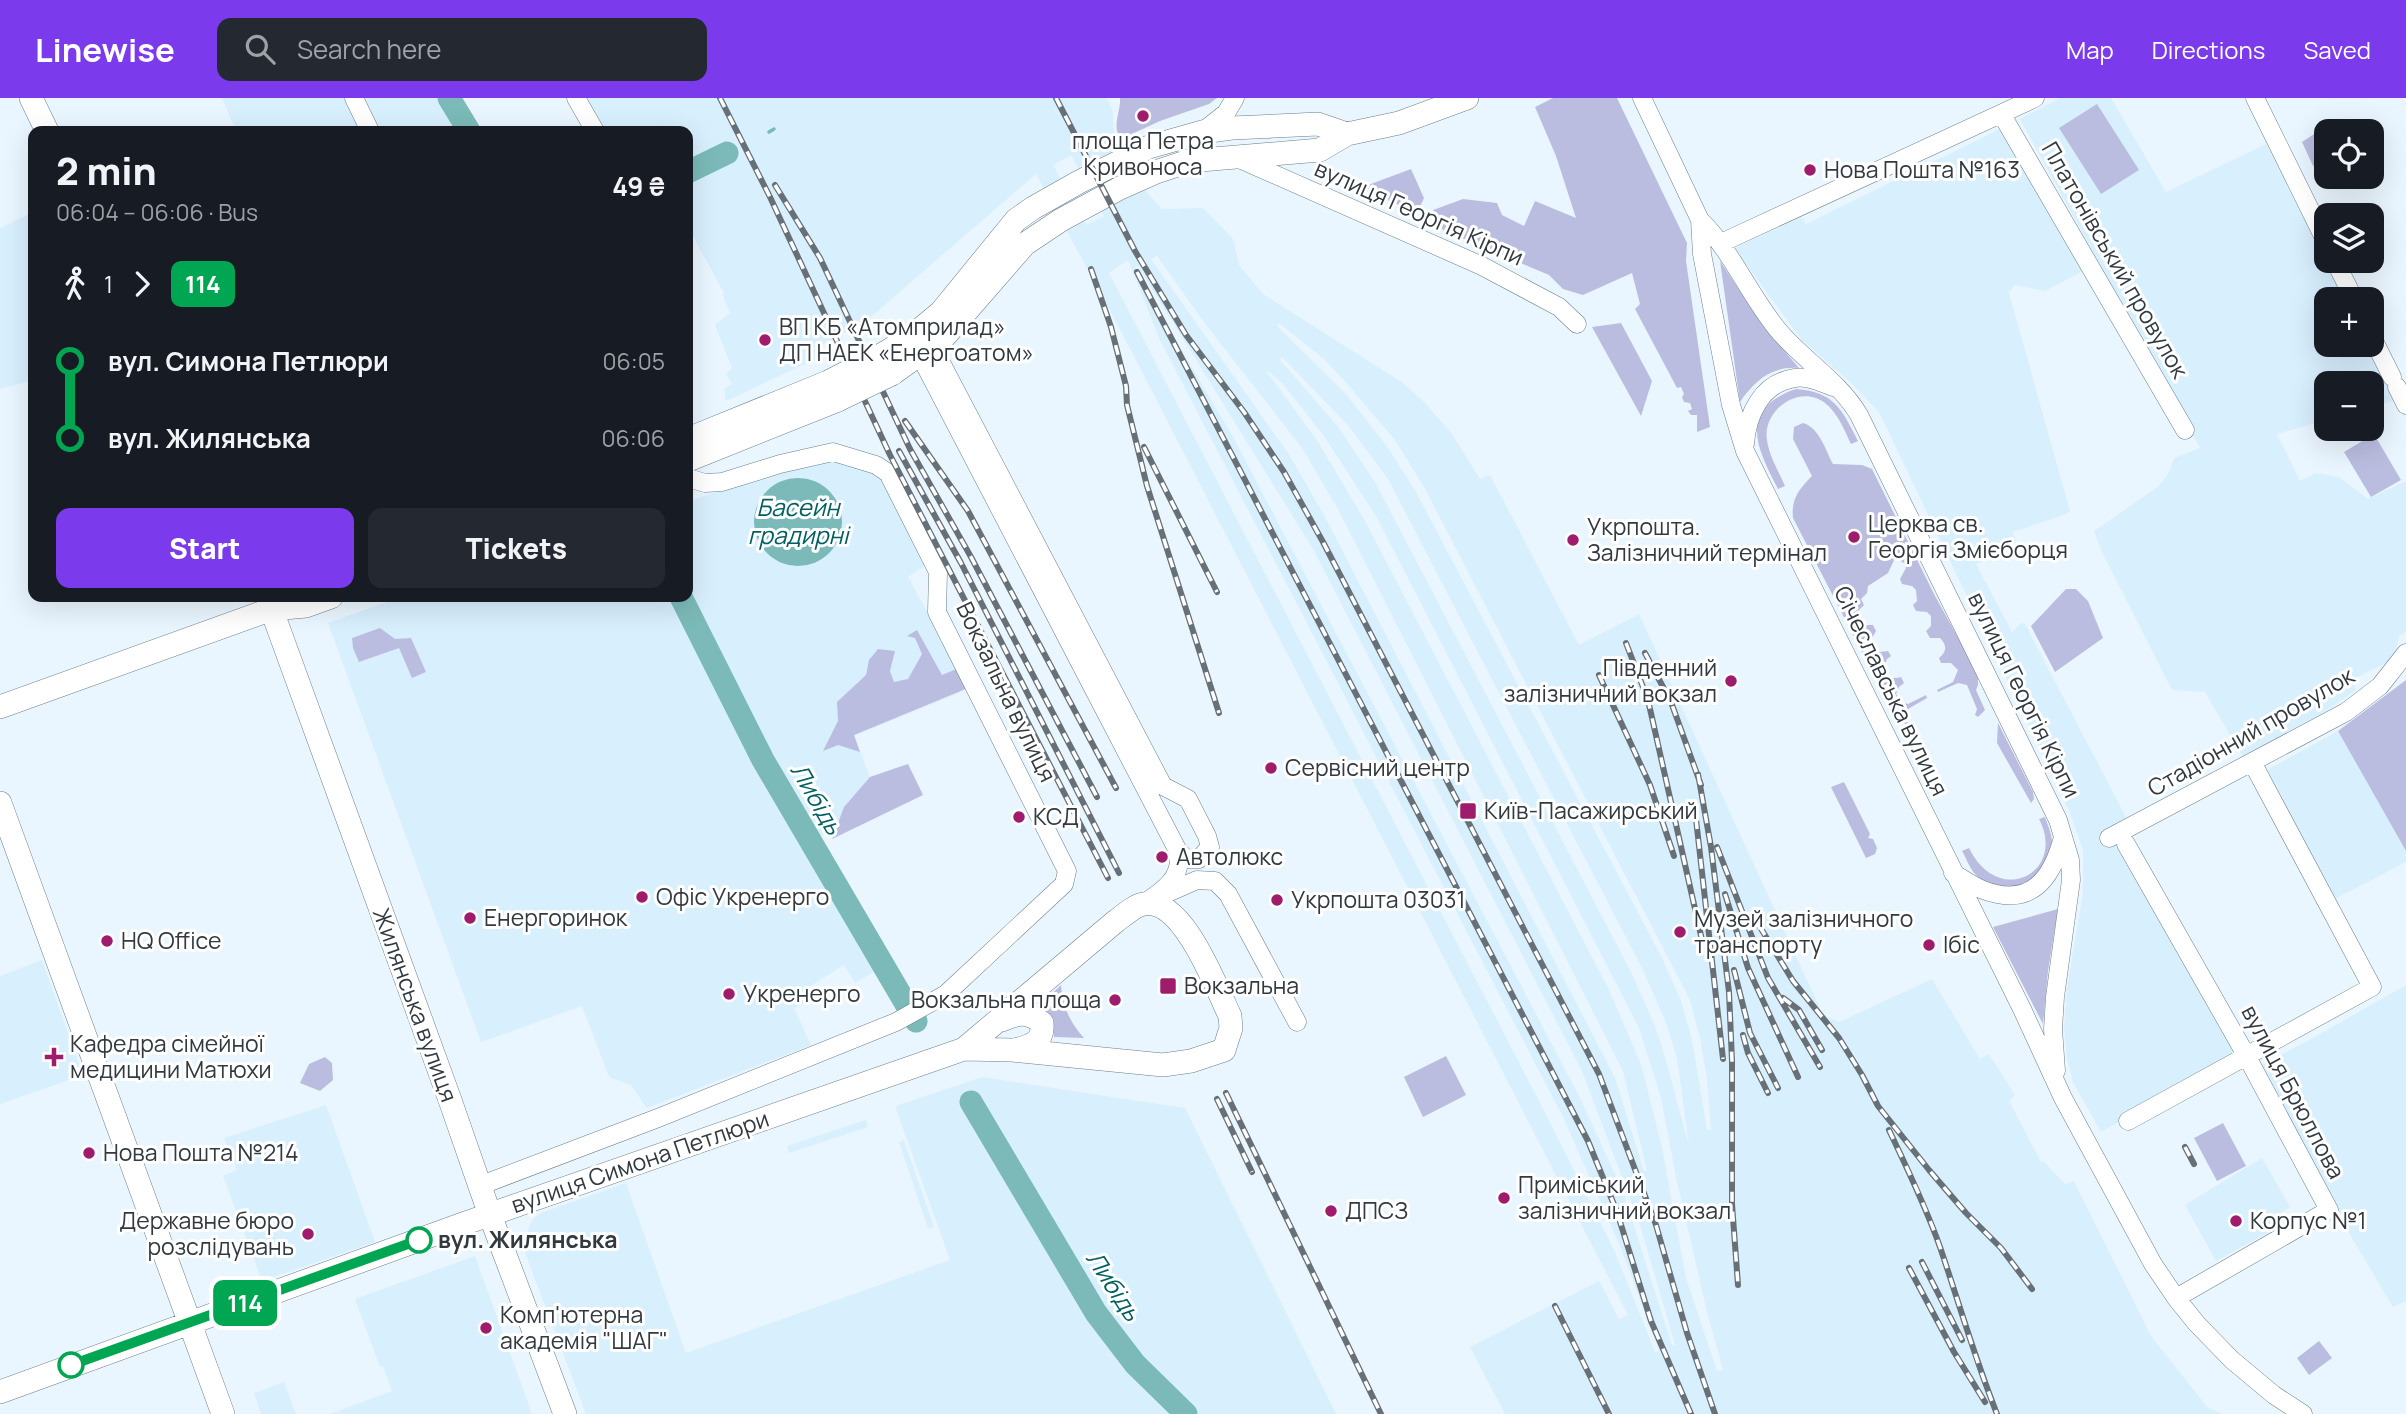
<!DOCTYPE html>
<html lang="en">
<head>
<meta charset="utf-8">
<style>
  :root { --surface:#171b24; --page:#242831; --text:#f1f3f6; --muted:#9ea1a6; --accent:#7c3aed }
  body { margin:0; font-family:Manrope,sans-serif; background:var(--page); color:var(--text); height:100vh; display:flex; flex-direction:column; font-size:26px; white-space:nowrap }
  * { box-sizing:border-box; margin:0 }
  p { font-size:23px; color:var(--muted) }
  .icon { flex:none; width:38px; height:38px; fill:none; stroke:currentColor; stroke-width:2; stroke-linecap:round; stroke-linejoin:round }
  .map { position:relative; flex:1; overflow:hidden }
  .sheet { position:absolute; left:28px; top:28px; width:665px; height:476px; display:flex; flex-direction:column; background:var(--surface); border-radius:14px; box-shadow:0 7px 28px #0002 }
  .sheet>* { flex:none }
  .badge { padding:0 14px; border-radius:10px; font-size:24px; line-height:46px }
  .tools { position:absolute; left:2314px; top:21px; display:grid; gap:14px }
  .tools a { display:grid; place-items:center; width:70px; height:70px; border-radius:14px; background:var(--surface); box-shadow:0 7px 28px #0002; font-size:35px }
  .map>.badge { position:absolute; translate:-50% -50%; box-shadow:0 0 0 4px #fff }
  .legs { display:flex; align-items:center; gap:10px; height:77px; padding:0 28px; font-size:23px }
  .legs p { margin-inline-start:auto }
  .head { display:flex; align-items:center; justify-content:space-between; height:119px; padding:0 28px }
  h1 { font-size:38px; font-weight:800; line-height:52px }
  .primary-button { display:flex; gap:14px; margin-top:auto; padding:14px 28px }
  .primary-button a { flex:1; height:80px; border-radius:14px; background:var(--accent); color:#fff; font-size:28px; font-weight:800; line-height:80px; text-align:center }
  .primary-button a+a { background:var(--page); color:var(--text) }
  ul { padding:0 28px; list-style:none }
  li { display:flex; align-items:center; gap:24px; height:77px; font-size:26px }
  li i { display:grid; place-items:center; width:10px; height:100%; margin:0 9px; background:currentColor }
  li i::after { content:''; width:18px; height:18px; margin:-9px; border:5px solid; border-radius:50%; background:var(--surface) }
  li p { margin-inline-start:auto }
  li:first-child i { background:linear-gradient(#0000 50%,currentColor 0) }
  li:last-child i { background:linear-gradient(currentColor 50%,#0000 0) }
  header { display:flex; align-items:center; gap:42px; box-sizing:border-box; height:98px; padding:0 35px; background:var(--accent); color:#fff }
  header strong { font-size:33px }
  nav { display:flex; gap:38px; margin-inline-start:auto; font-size:24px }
  .search { width:490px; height:63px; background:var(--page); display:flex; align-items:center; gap:18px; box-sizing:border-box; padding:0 24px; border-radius:14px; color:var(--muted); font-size:26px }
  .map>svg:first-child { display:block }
</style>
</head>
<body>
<header>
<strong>Linewise</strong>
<div class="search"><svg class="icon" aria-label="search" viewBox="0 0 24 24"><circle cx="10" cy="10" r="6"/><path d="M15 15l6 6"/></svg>Search here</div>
<nav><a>Map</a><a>Directions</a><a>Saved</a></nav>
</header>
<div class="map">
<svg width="2406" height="1316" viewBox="0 0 2406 1316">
  <rect width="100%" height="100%" fill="#eaf6ff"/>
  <path fill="#d8effe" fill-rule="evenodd" d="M222 0H345L360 33H236Z
    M360 0H440L461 33H376Z
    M583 0H1107L1113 14 1114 35 1148 96 1162 111 1203 110 1233 141 1239 167 1263 196 1403 285 1426 306 1452 336 1480 381 1490 377 1579 547 1639 516 1823 917 1839 924 1932 881 1980 961 1989 956 2015 997 2009 1003 2041 1064 2043 1063 2065 1086 2074 1083 2151 1238 2208 1310 2223 1316H1505L1470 1249 1599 1183 1619 1221 1628 1217 1122 235 1036 76 866 223 820 248 824 257 726 303 724 291 732 286 726 276 732 270 715 227 730 215 722 196 724 195 688 129V33H603ZM1071 57 1104 118 1086 127 1053 67ZM1157 158 1204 224 1302 350 1339 413 1623 973 1647 1073H1644L1615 980 1325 419 1290 358 1151 161ZM1128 162 1160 242 1564 1021 1622 1153 1659 1253 1655 1254 1614 1152 1540 1005 1109 175ZM1138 168 1313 451 1582 973 1640 1127 1675 1247H1672L1623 1094 1580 1000 1232 337 1168 229 1135 169ZM1279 225 1324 261 1351 290 1395 342 1424 389 1690 902 1700 940 1707 981 1711 1032H1707L1692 942 1681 903 1663 862 1416 394 1386 347 1345 295 1277 228ZM1282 259 1347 326 1388 381 1642 870 1665 922 1677 960 1689 1048 1665 959 1654 926 1631 874 1375 384 1339 330 1280 262ZM1268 273 1283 286 1324 338 1376 418 1639 930 1661 1000 1676 1079 1707 1214 1723 1272 1717 1273 1686 1180 1662 1050 1641 966 1608 890 1365 423 1318 344 1267 274Z
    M2060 0H2111L2166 94 2266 46 2345 201H2326V247H2368L2397 302 2371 309V285H2326V322L2277 336 2300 383 2316 375 2339 379 2368 401 2406 383V534L2399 538 2394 561 2352 582 2356 592 2313 622 2244 661 2205 594 2172 592 2102 454 2094 433 2159 388 2168 376 2174 360 2200 350 2020 21Z
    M2004 29 2085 172 2045 193 2014 187 2009 195 2070 413 2066 416 2013 434 2016 444 1976 466 2012 534 2021 525 2025 526 2128 723 2122 746 2241 955 2101 1034 2073 984 2067 961 2064 930 2067 890 2083 794V752L2069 712 1879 314 1851 285 1802 242 1734 150 1802 119 1806 126Z
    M33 114V282L0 291V130Z
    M839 360 888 384 927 466 908 479 956 567 961 594 854 638 870 679 908 666 923 697 832 741 828 734 816 740 893 862 855 885 844 867 807 890 812 902 794 910 811 947 647 1010 631 987 611 980 608 976 582 908 481 944 328 525 401 499H688V404L783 369Z
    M2338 633 2406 753V764L2335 801 2267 672Z
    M42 862 83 977 0 1006V878Z
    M2406 887V1203L2393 1209 2334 1110 2337 1104 2331 1106 2258 969 2313 940Z
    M982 979 1185 1010 1336 1316H586L525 1155V1138L533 1121 541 1115 626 1085 686 1255 950 1162 895 1008Z
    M326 1007 375 1144 262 1183 223 1078 237 1072 224 1040Z
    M866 1022 868 1029 789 1055 787 1048Z
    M904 1042 934 1129 928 1131 899 1044Z
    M2262 1060 2290 1109 2275 1118 2280 1128 2216 1163 2185 1107Z
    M475 1158 532 1316H330L392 1293 383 1268 380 1269 355 1201Z
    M284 1284 296 1316H261L254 1295Z"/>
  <path fill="#bbbde0" d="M1120 0H1217L1209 6 1160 23 1121 41C1111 28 1121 14 1120 0Z
    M1553 0H1617L1687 145 1686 163 1710 329 1697 334V317H1691L1688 313 1692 311 1690 305 1684 304 1682 299 1684 296 1681 289 1677 290 1635 211 1640 206 1632 175 1583 197 1563 191 1549 177 1443 132 1433 112 1463 101 1497 105 1502 117 1524 128 1535 103 1576 120 1556 58 1535 9Z
    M2097 6 2139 72 2101 96 2059 30Z
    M2334 23 2351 33H2326V64L2313 68 2302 44Z
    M711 53 709 58 714 61 727 54 732 63 688 84V63Z
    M1411 71 1424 100 1417 115 1360 90Z
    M1720 163 1763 228 1799 270C1772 268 1755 282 1740 304Z
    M1621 225 1652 283 1641 318 1592 229Z
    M1796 291C1835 294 1842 312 1858 343L1851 346C1844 332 1838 315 1825 305 1799 285 1762 313 1767 342 1769 358 1779 374 1785 388L1778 391C1757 351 1737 311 1796 291Z
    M1803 325C1819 329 1826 353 1833 366L1862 367 1872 371 1934 496 1978 576V587L1976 592 1985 612 1978 619 1975 617 1977 611 1967 587 1958 585 1938 594 1937 592 1953 584 1958 572 1951 565H1941L1939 560C1947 554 1947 547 1940 540H1930L1926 533 1931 528V518L1927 514 1916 513 1913 507 1917 503 1916 492 1912 488 1902 486 1900 481 1906 470 1904 465 1895 460 1888 475 1868 488 1867 495 1861 501 1864 507 1858 513V522L1864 527H1873L1876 533 1871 542 1872 548 1880 554 1888 553 1891 558 1887 561 1883 570C1886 578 1892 582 1901 579L1904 585 1899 589 1896 596 1901 604 1908 606 1926 597 1927 600 1908 611 1905 619 1910 629 1907 630 1897 612 1889 607 1793 420C1791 401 1799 391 1812 378L1793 341 1794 329Z
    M2374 336 2401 382 2371 399 2344 354Z
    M2066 491H2076L2088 503 2103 540 2055 574 2031 528Z
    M380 530 395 541 411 540 426 574 412 580 399 550 359 564 353 550 352 540Z
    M917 532 942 577 959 570 968 590 854 637 860 654 838 647 823 653 838 623 837 604 866 577 869 562 878 551 895 553 890 573 894 584 908 581 922 556 915 540 907 538Z
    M2406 582V753L2338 633Z
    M1998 625 2033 694 2034 701 2031 705 1997 645Z
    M908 666 923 697 832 741 844 709 870 679Z
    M1844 684 1870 736 1868 740 1873 741 1877 750 1875 756 1866 760 1831 689Z
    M2045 719C2050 733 2056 746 2049 761 2037 789 1998 798 1976 777 1970 771 1966 760 1962 753L1969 750C1999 811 2067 774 2039 721Z
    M2058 811 2048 873 2043 926 1993 829Z
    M1061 887C1063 909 1069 923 1084 940L1054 939V921L1038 909Z
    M1446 958 1466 997 1423 1019 1404 979Z
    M325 959 332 965 333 982 320 993 300 985 309 966Z
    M2223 1025 2246 1068 2217 1083 2194 1040Z
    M2319 1243 2332 1260 2309 1277 2297 1260Z"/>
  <path fill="#7bbab8" d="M754 424a44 44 0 1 1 88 0a44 44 0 1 1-88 0Z"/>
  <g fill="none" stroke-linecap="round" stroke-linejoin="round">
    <path stroke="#7bbab8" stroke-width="3.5" d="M769 34 774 31"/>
    <path stroke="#7bbab8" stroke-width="23" d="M449 0 469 33
      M688 74 727 55
      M681 499 763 662 916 923
      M971 1004 1096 1215 1135 1266 1186 1316"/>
    <defs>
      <path id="minor" d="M354 0 370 33
        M576 0 595 33
        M1642 0 1700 122 1702 156 1731 307 1745 353 2022 911 2063 1000 2153 1166 2176 1200 2197 1226 2232 1262 2274 1297 2303 1316
        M2255 0 2326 144
        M2002 17 2185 332
        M1202 34 1226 15 1235 0
        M1235 59 1482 168 1559 209 1577 226
        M1700 122C1732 153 1749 197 1778 232 1803 262 1839 283 1859 317L2058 722 2070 762 2071 782 2055 899 2053 931 2056 973
        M1721 145 2035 0
        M2335 163 2354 201
        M926 236 1163 688 1188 701 1207 738 1210 749 1199 761H1187L1178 753
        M2371 237 2392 279
        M914 246 1178 753C1184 779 1163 793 1143 806
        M2397 289 2406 307
        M1745 346C1747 317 1761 285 1795 280 1807 278 1821 284 1833 289
        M2109 740 2346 614 2380 588 2406 555
        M2126 746 2246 957 2329 1112 2176 1200
        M1953 775C1963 781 1973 788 1983 792 2031 810 2052 781 2063 739
        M1165 796 1197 782 1215 783 1228 796 1297 924
        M2128 1023 2372 889 2252 664
        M479 1088 658 1020 896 924 946 896 1064 786 1067 773 937 514 938 474 888 375 876 367 833 354 780 366 722 384 705 385 688 380"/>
      <path id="major" d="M31 0 47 33
        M883 256 911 239 941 214 1016 122 1033 110 1079 84 1149 49 1202 34 1232 30 1318 26 1347 36
        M892 276 944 239 1025 146 1061 122 1120 90 1156 74 1189 63 1320 52 1347 36 1399 25 1467 0
        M688 341 828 284
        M688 362 838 302
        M267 499 450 1002 490 1117 565 1316
        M0 609 272 511 306 508 331 499
        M0 705 223 1316
        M1002 922C1018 915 1028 913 1042 925 1044 944 1031 948 1015 952
        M0 1294 460 1127 964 951 1116 823C1123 818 1135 807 1144 806 1183 799 1216 889 1230 918L1231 930 1224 952 1191 963 1163 967 1012 952 964 951"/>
    </defs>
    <use href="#minor" stroke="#6b7e8a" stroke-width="19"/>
    <use href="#major" stroke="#6b7e8a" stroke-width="24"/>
    <use href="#minor" stroke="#fff" stroke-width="18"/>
    <use href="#major" stroke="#fff" stroke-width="23"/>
    <defs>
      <path id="rail" d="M720 0 770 99 890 357 1108 780
        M1056 0 1135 153 1186 237 1244 314 1284 374 1323 444 1599 976 1656 1127 1687 1235 1715 1316
        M775 87 820 160 910 351 971 459 1097 699
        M1091 171 1111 229 1126 288 1127 307 1147 388 1219 615
        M1137 174 1588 1043 1617 1114 1651 1223 1691 1316
        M905 323 968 413 1116 690
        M1144 349 1217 494
        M899 353 961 465 1119 775
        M1626 545 1648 602 1702 842
        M1645 555 1671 604 1701 687
        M1599 577 1650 687 1674 758
        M1698 676 1711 749 1729 894 1732 963V1106L1738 1187
        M1696 721 1723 961
        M1717 749 1768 880 1820 969
        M1725 796 1748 870 1798 979
        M1744 816 1760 829 1793 883 1839 940 1862 977 1878 1008 1929 1072 1966 1115 2001 1150 2032 1191
        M1734 872 1750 935 1778 990
        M1783 900 1799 912 1822 952
        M1743 937 1748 955 1768 995
        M1226 995 1381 1316
        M1217 1001 1252 1074
        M1889 1032C1907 1070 1926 1109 1940 1149 1959 1205 1975 1261 1997 1316
        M2185 1049 2194 1066
        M1922 1164 1962 1242
        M1909 1170 1954 1254 1985 1304
        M1555 1208 1609 1316"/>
    </defs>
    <use href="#rail" stroke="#677077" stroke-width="6"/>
    <use href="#rail" stroke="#fff" stroke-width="3.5" stroke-dasharray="10" stroke-linecap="butt"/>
    <defs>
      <path id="major-bridge" d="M828 284 883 256
        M838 302 892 276"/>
    </defs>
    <use href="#major-bridge" stroke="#6b7e8a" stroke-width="24" stroke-linecap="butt"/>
    <use href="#major-bridge" stroke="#fff" stroke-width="23"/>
  </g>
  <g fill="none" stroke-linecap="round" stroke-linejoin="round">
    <defs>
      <path id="line-1" d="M71 1267 419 1142"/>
    </defs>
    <use href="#line-1" stroke="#fff" stroke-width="16"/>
    <use href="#line-1" stroke="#00a651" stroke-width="10"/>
  </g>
  <g fill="#9f1c6d" stroke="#fff" stroke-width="2.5">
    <circle cx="1143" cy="18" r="7"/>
    <circle cx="1810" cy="72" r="7"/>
    <circle cx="765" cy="242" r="7"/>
    <circle cx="1854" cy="439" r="7"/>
    <circle cx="1573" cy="442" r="7"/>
    <circle cx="1731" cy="583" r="7"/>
    <circle cx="1271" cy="670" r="7"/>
    <rect x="1459" y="704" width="18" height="18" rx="3.5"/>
    <circle cx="1019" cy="719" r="7"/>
    <circle cx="1162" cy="759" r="7"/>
    <circle cx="642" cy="799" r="7"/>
    <circle cx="1277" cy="802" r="7"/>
    <circle cx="470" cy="820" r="7"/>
    <circle cx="1680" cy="834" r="7"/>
    <circle cx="107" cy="843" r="7"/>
    <circle cx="1929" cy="847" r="7"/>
    <rect x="1159" y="879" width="18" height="18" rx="3.5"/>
    <circle cx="729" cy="896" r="7"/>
    <circle cx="1115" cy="902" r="7"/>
    <path d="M50.5 948.5h7v7h7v7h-7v7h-7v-7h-7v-7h7z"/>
    <circle cx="89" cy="1055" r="7"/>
    <circle cx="1504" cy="1100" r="7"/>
    <circle cx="1331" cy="1113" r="7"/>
    <circle cx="2236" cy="1123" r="7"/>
    <circle cx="308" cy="1136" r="7"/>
    <circle cx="486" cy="1230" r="7"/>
  </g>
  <g fill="#fff" stroke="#00a651" stroke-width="3.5">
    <circle cx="419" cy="1142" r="12"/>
    <circle cx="71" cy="1267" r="12"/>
  </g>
  <g text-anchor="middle" stroke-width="6" stroke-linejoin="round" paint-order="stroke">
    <g font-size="23" fill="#323a40" stroke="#fff" text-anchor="start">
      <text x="1143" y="51" text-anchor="middle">площа Петра<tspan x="1143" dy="26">Кривоноса</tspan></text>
      <text x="1824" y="80">Нова Пошта №163</text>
      <text x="779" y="237">ВП КБ «Атомприлад»<tspan x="779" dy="26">ДП НАЕК «Енергоатом»</tspan></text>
      <text x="1868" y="434">Церква св.<tspan x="1868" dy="26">Георгія Змієборця</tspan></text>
      <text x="1587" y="437">Укрпошта.<tspan x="1587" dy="26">Залізничний термінал</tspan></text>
      <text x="1717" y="578" text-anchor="end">Південний<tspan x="1717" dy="26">залізничний вокзал</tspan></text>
      <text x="1285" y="678">Сервісний центр</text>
      <text x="1484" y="721">Київ-Пасажирський</text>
      <text x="1033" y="727">КСД</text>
      <text x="1176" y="767">Автолюкс</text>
      <text x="656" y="807">Офіс Укренерго</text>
      <text x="1291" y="810">Укрпошта 03031</text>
      <text x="484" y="828">Енергоринок</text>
      <text x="1694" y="829">Музей залізничного<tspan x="1694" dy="26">транспорту</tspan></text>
      <text x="121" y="851">HQ Office</text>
      <text x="1943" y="855">Ібіс</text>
      <text x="1184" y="896">Вокзальна</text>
      <text x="743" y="904">Укренерго</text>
      <text x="1101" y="910" text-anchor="end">Вокзальна площа</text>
      <text x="70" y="954">Кафедра сімейної<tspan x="70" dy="26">медицини Матюхи</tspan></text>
      <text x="103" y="1063">Нова Пошта №214</text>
      <text x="1518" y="1095">Приміський<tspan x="1518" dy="26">залізничний вокзал</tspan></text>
      <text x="1345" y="1121">ДПСЗ</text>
      <text x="294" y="1131" text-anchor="end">Державне бюро<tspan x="294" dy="26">розслідувань</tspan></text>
      <text x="2250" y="1131">Корпус №1</text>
      <text x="500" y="1225">Комп'ютерна<tspan x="500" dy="26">академія "ШАГ"</tspan></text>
    </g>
    <g font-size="23" fill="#323a40" stroke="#fff">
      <text transform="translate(1419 115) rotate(24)" y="8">вулиця Георгія Кірпи</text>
      <text transform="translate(2115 162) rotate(60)" y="8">Платонівський провулок</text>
      <text transform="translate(1891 593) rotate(64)" y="8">Січеславська вулиця</text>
      <text transform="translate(1006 594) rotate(64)" y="8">Вокзальна вулиця</text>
      <text transform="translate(2024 597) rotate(64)" y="8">вулиця Георгія Кірпи</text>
      <text transform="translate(2251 634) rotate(-30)" y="8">Стадіонний провулок</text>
      <text transform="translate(415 907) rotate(70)" y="8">Жилянська вулиця</text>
      <text transform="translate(2293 994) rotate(62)" y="8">вулиця Брюллова</text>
      <text transform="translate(640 1064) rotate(-19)" y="8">вулиця Симона Петлюри</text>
    </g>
    <g font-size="23" font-weight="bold" fill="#323a40" stroke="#fff" text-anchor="start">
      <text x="438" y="1150">вул. Жилянська</text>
    </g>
    <g font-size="24" font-style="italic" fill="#00605f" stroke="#fff">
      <text x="798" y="418">Басейн<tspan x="798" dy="28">градирні</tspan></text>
      <text transform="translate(816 701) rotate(60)" y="8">Либідь</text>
      <text transform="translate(1113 1188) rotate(57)" y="8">Либідь</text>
    </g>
  </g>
</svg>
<div class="tools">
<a><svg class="icon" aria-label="locate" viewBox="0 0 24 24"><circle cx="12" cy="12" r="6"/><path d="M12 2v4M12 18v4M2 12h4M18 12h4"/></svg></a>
<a><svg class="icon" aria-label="layers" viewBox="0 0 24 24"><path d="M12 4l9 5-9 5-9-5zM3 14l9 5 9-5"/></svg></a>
<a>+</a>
<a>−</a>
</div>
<b class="badge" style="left:245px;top:1205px;background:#00a651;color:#fff">114</b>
<section class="sheet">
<div class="head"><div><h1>2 min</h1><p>06:04 – 06:06 · Bus</p></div><b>49 ₴</b></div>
<div class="legs"><svg class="icon" aria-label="walk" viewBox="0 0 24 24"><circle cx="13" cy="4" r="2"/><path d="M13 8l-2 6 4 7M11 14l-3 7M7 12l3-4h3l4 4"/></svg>1<svg class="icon" aria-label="forward" viewBox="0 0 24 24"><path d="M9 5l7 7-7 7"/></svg><b class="badge" style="background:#00a651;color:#fff">114</b></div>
<ul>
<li><i style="color:#00a651"></i><b>вул. Симона Петлюри</b><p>06:05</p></li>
<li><i style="color:#00a651"></i><b>вул. Жилянська</b><p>06:06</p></li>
</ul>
<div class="primary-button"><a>Start</a><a>Tickets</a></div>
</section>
</div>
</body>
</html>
